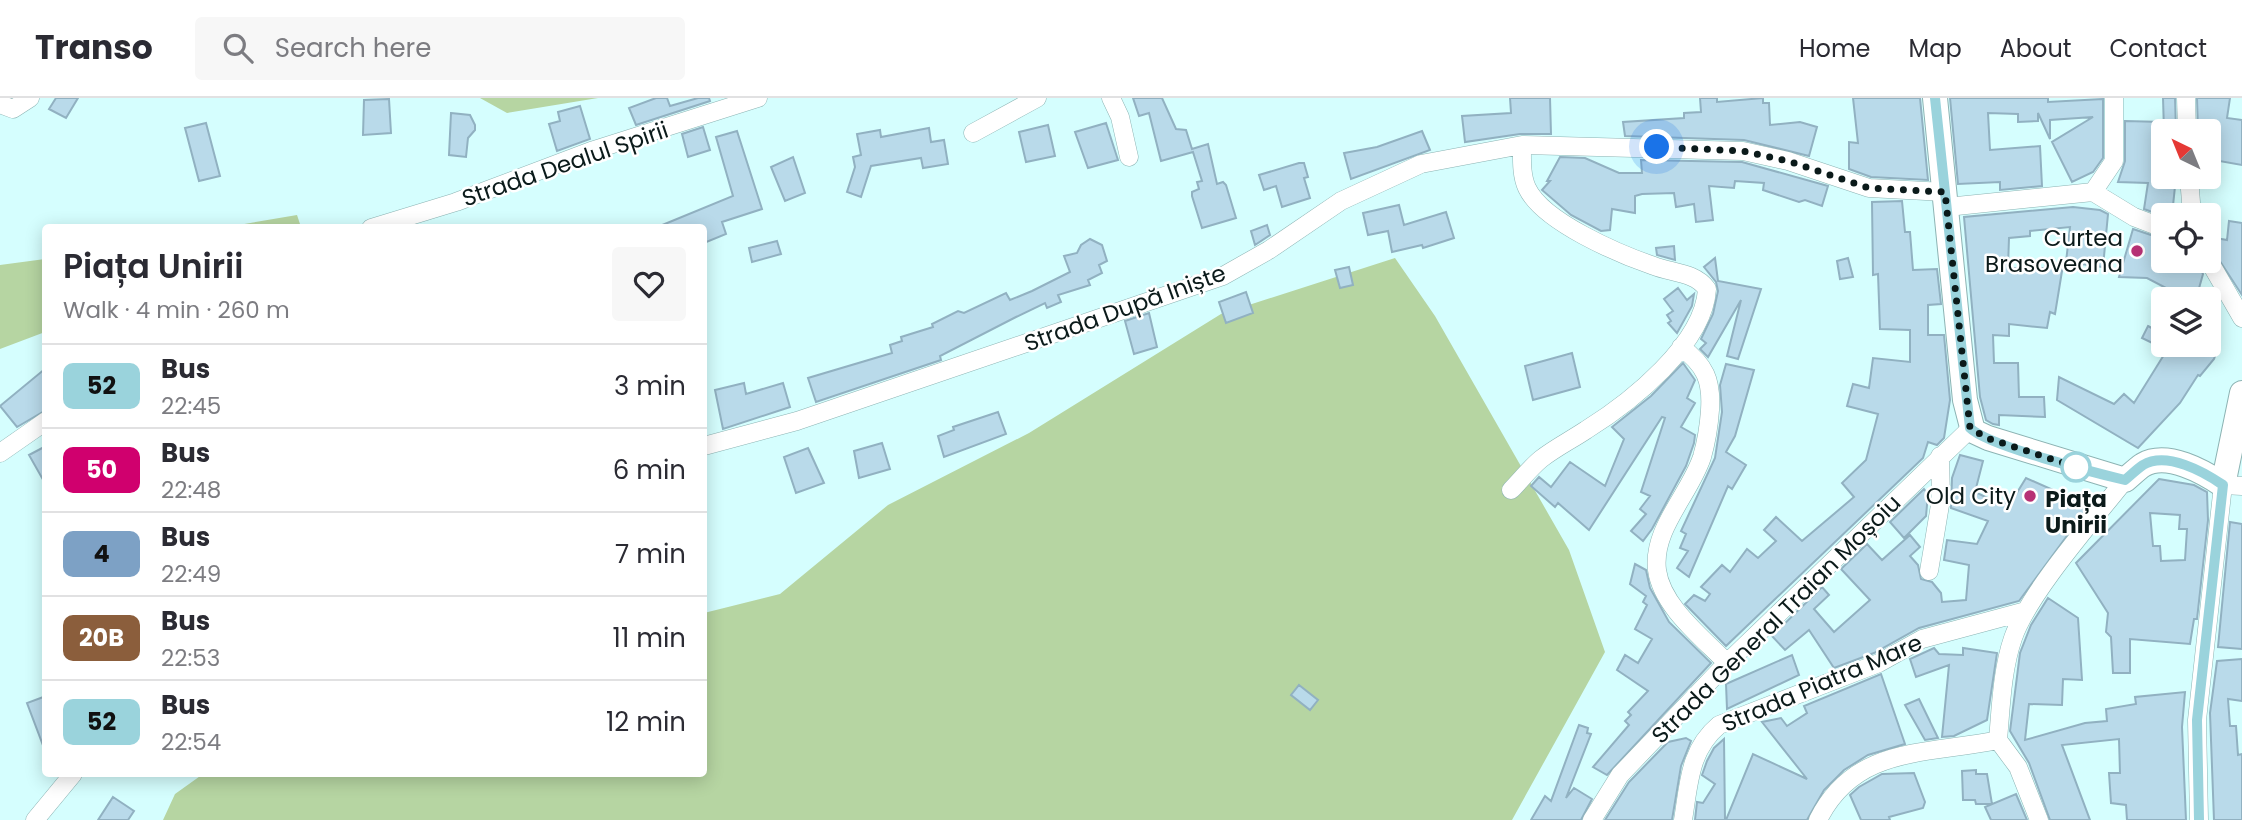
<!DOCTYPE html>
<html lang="en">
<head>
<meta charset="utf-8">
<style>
  :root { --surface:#fff; --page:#f7f7f7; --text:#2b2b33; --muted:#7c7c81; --line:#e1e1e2 }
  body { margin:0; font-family:Poppins,sans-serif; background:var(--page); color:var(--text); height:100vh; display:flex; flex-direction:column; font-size:26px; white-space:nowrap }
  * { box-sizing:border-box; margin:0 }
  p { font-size:23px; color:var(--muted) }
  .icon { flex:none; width:38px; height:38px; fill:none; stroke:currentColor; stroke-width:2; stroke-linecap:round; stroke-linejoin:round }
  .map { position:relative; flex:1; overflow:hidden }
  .details { position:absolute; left:42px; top:126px; width:665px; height:553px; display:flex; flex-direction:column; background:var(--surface); border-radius:7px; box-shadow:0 4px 18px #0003 }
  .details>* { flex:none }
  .badge { padding:0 14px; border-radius:10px; font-size:24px; line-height:46px }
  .needle { width:46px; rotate:317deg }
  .fabs { position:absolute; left:2151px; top:21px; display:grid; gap:14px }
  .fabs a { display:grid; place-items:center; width:70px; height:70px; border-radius:7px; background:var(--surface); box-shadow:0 4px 18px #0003; font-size:35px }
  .you { position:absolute; width:35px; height:35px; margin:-18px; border:5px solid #fff; border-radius:50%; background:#1a73e8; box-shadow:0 0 0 10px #1a73e833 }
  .map>.badge { position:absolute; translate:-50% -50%; box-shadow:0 0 0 4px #fff }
  .round { display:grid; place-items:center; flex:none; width:74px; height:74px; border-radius:7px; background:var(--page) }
  .headline { display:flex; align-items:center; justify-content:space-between; height:119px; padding:0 21px }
  h1 { font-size:33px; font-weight:600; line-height:52px }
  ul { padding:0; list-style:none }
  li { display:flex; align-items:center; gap:21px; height:84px; padding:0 21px; border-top:2px solid var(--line) }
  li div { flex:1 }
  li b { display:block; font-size:26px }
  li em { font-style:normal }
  li .badge { min-width:77px; font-weight:700; text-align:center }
  header { display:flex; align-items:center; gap:42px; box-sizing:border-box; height:98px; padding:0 35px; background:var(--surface); border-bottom:2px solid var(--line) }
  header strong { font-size:33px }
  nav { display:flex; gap:38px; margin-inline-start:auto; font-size:24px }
  .search { width:490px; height:63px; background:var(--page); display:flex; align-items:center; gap:18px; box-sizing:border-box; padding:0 24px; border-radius:7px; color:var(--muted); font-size:26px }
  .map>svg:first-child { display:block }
</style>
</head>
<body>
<header>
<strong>Transo</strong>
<div class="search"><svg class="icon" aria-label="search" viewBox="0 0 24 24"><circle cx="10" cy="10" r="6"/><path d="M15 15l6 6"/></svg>Search here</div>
<nav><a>Home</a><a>Map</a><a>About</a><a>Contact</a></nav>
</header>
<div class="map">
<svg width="2242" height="722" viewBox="0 0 2242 722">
  <rect width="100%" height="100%" fill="#d5fefe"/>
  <path fill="#b6d5a2" d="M480 0H598L507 15Z
    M297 117 301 129H227Z
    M1395 160 1435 218 1569 452 1605 554 1512 722H163L175 696 203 676H704V515L780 496 888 407 1029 335 1221 216Z
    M45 161V234L0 251V167Z"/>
  <path fill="#b9daea" stroke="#91b1c1" stroke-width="2" fill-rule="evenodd" d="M56 0H78L66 20 49 11Z
    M656 0H667L670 8 698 0H709L710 3 636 27 629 10Z
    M1133 0H1162L1176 31 1186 32 1192 51 1208 46 1217 86 1223 84 1226 87 1236 120 1202 130 1192 98V94L1199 91 1197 84 1202 83 1193 54 1161 63 1149 15 1139 18Z
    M1510 0H1550L1551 36H1520L1465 44 1462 18 1511 15Z
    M1700 0H1717V4L1763 0V5H1769L1770 27 1800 24 1817 29 1809 58 1744 42 1625 38 1623 24 1684 20V15L1701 14Z
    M1853 0H1920L1928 82 1871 79 1849 71V44L1858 45Z
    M1950 0H2048V4L2103 1V60L2093 74 2072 84 2052 44 2093 19 2050 22V41L2038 15V23L2018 24V16L1988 15 1990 52 2040 48 2042 88 2000 92V84L1958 86Z
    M2163 0H2175L2176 33H2164Z
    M2197 0H2230L2227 20 2242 22V67L2208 61V33H2198Z
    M389 1 391 35 363 37 364 2Z
    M580 8 590 41 557 53 549 26 560 23 558 14Z
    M451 15 470 17 475 27V32L468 40 466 59 449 57Z
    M2125 23 2163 24V79H2176L2172 117 2163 118 2144 111 2148 85 2118 84 2125 63Z
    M206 25 220 78 199 83 185 30Z
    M1106 25 1118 62 1088 70 1075 34Z
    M1048 27 1055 58 1026 64 1019 34Z
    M703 29 710 52 688 59 682 36Z
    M929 30 931 44 944 42 948 66 923 70 921 60 871 68 861 99 847 94 855 69 853 59 861 57 857 36 880 32 881 39Z
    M737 33 762 111 722 124 726 136 704 145V130H655L733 98 716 39Z
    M1422 33 1430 52 1351 81 1344 55 1377 49Z
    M793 59 805 95 785 103 771 69Z
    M1560 59 1585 60 1619 75H1642L1641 62 1742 64 1828 88 1822 108 1805 102 1799 104 1763 92 1764 85 1735 83 1734 90 1709 88 1713 122 1696 124 1694 106 1676 109 1674 95 1642 96 1635 98V115L1612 111 1610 132 1601 133 1571 117 1542 92 1550 83H1547Z
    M1299 65H1304L1308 79 1304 80 1310 100 1282 109 1276 88 1264 92 1259 77Z
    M1902 103 1905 134H1910L1913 172 1937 171 1941 206 1928 207V237H1944L1950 302 1944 340 1937 347 1928 344 1923 360 1726 548 1685 506 1694 497 1705 503 1710 496 1701 489 1722 467 1730 474 1747 451 1758 460 1776 443 1764 432 1776 419 1802 443 1854 399 1842 385 1866 362 1878 316 1847 308 1853 286 1869 290 1873 260 1910 264V232L1880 231 1878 176 1873 177 1872 104Z
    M1399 107 1404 127 1446 114 1454 140 1423 150 1422 147 1392 154 1388 133 1368 137 1363 115Z
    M2073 109 2100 112 2108 116 2103 169 2066 164 2070 129 2030 133V138L2009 140 2008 170H2045L2046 165 2063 167 2055 216 2050 214 2047 230 2009 226V238L1993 237 1994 265H2018L2019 299H2044L2045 319 1999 317V327L1993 326 1986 322 1980 299 1964 119Z
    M2229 123 2242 125V197L2212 151 2210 139 2227 142Z
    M1267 127 1270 137 1255 147 1251 133Z
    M2133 131 2163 141V163H2197L2203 176 2196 201H2187L2147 180 2119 179Z
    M1090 141 1102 147 1107 163 1099 167 1102 175 1088 182 1090 187 1058 197 1061 204 1047 210 1045 205 1016 219 940 258 941 262 816 304 808 280 892 255 890 247 902 243 901 239 933 229 932 226 958 213 964 215 1006 195 1010 202 1032 193 1070 174 1064 158 1077 155 1081 147Z
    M777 143 781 156 752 164 749 150Z
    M1674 148 1675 162 1657 157 1656 150Z
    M1715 160 1718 183 1761 191 1738 261 1727 258 1741 202 1708 259 1700 251 1706 245 1701 241 1713 216 1718 193 1716 184 1704 169Z
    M1848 160 1853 179 1840 181 1837 163Z
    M1349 169 1353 187 1340 190 1335 172Z
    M1678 190 1687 202 1694 196 1692 208 1677 235 1668 225 1671 223 1667 217 1673 213 1664 201Z
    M1246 194 1253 215 1226 225 1219 204Z
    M1149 215 1157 249 1134 256 1125 223Z
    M2148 228 2163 236V247H2219L2214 261 2200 278 2198 277 2180 305 2138 350 2057 302 2059 279 2114 306 2124 296 2134 305 2167 252 2142 240Z
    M1572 255 1580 289 1533 302 1525 268Z
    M1683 265 1695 282 1687 300 1695 305 1681 329 1695 337 1694 345 1686 368 1652 431 1643 443 1631 433 1646 416 1640 411 1650 398 1641 394 1665 320 1662 319 1589 432 1558 405 1555 409 1531 388 1539 379 1551 389 1570 364 1605 388 1624 341 1612 329 1651 298Z
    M1726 266 1754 272 1735 338 1726 354 1746 367 1732 391 1728 388 1689 479 1677 470 1688 453 1680 450 1686 436 1681 433 1715 360 1722 314 1720 287Z
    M46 270V312L17 329 0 308Z
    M744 285 746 296 783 285 790 309 723 331 715 292Z
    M998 314 1006 336 944 359 938 338 954 332 953 329Z
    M882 345 890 371 859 380 854 353Z
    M46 348V387L29 357Z
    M808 350 824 385 796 395 784 359Z
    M1960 357 1983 363 1975 394 1998 405 1999 402 2010 406 2026 380 2089 408 2019 503 1919 530 1874 555 1834 570 1809 532 1785 552 1772 538 1822 489 1829 497 1814 511 1834 534 1870 502 1841 471 1867 446 1882 462 1910 437 1920 449 1910 458 1918 467 1921 481 1932 484 1941 495 1942 504 1966 502 1969 467 1944 462 1947 442 1977 446 1988 423 1951 410 1952 380Z
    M2159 381 2194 387 2207 394 2208 422 2197 521H2194L2190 546 2130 541V575H2113L2111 539 2106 534 2108 515 2076 465ZM2150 415 2180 417 2179 431H2187L2185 462 2161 463 2160 448H2153Z
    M1924 391 1928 396 1926 418 1904 440 1890 424Z
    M2230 424 2242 426V551L2218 549Z
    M1635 466 1646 472 1650 490 1669 524 1711 565 1607 677 1593 669 1629 627 1625 623 1631 617 1628 614 1648 593 1617 572 1625 557 1638 565 1652 541 1635 531 1647 507 1643 504 1646 498 1630 486Z
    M2048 500 2078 520 2082 582 2063 581 2062 607 2029 606 2025 642 2085 625 2107 623 2106 611 2136 606 2135 599 2185 594 2182 629 2186 722H2127L2126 707 2111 705 2109 675H2120L2119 641 2062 647 2090 722H2050L2029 665 2010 633 2020 555 2031 527Z
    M1934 550 1939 556 1963 557V550L1997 555 1987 622 1954 638 1942 639 1949 567 1916 579 1910 561Z
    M1792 557 1799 577 1727 611 1726 586Z
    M2242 561V603L2228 601 2230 628H2236L2238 657 2242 656V722H2214L2210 615 2217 563Z
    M1881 576 1905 646 1868 657 1844 672 1824 692 1807 722H1726L1753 656 1807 681 1762 624 1781 620 1787 628 1807 615 1804 608Z
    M1299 587 1318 602 1310 612 1291 597Z
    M46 598V650H44L27 605Z
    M1919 601 1938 640 1925 642 1905 607Z
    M1579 627 1588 630 1587 635 1591 636 1566 700 1574 690 1592 701 1581 722H1531L1545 698 1551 703Z
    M1686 640 1691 643 1681 668 1672 722H1605L1629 684 1668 644Z
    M1724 641 1725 722H1695L1697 704 1703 705 1715 686 1702 677 1707 663 1714 650Z
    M1976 672V676H1987L1992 706H1976L1975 702H1963L1962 673Z
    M1914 675 1925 704 1923 710 1889 719 1890 722H1861L1850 697 1859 689 1882 676Z
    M2016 696 2027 722H1991L1985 709Z
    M113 699 134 713 128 722H98Z"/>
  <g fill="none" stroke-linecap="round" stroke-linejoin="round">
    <defs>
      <path id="street" d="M1111 0 1120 19 1129 59
        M2186 0 2187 33
        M0 6 13 11 30 0
        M973 35 1037 0
        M2189 79 2192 117
        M2093 94 2134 119 2163 130
        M1947 109 2093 94 2114 63V0
        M371 130 456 104 594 52 758 0
        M2208 161 2242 220
        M1681 249C1705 267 1712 282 1710 312 1709 327 1706 345 1702 359 1690 396 1652 431 1657 472 1662 509 1703 540 1727 565
        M704 348 797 323 1223 178 1269 152 1341 103 1421 66 1522 47 1743 53 1788 63 1869 90 1945 94
        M0 355 46 323
        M1511 392C1521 382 1530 370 1541 361 1555 350 1571 342 1586 332 1631 304 1704 246 1707 191 1695 174 1671 175 1654 168 1619 156 1543 124 1527 90 1521 77 1522 61 1522 47
        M1929 473 1941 401 1940 358
        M1998 642C2001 608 2002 572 2013 540 2028 496 2094 421 2125 382
        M1998 642 2018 669 2039 722
        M35 722 73 676
        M1592 722 1620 677 1727 565 1971 330
        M1683 722C1689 686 1689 652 1719 627L1879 565 1922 541 2026 513
        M1818 722C1855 647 1927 657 1998 642
        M2199 722 2197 622 2223 387 2242 388"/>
      <path id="secondary" d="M1935 0 1965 302 1973 333 1988 340 2125 382C2131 377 2137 371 2143 367 2167 353 2204 374 2223 387L2242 295"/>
    </defs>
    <use href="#street" stroke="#8cb3b3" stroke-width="19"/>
    <use href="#secondary" stroke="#8cb3b3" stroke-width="26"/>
    <use href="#street" stroke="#fff" stroke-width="18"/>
    <use href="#secondary" stroke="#fff" stroke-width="24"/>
  </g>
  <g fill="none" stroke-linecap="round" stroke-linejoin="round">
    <defs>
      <path id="line" d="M1935 0 1970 330C1988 348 2096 375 2125 382 2131 377 2137 371 2143 367 2167 353 2204 374 2223 387L2197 622 2199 722"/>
    </defs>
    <use href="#line" stroke="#fff" stroke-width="16"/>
    <use href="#line" stroke="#9ad3dc" stroke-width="10"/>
    <path stroke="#0b1a1a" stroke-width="7" stroke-dasharray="0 12.6" d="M1657 49 1743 53 1788 63 1869 90 1945 94 1970 330 1987 340 2076 369"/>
  </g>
  <g fill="#b73175" stroke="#fff" stroke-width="2.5">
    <circle cx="2137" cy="153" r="7"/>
    <circle cx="2030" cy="398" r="7"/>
  </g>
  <circle fill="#fff" stroke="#9ad3dc" stroke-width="3.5" cx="2076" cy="369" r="14"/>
  <g text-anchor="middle" stroke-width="5" stroke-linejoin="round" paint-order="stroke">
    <g font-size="23" fill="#0b1a1a" stroke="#fff">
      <text transform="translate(565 66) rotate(-19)" y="8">Strada Dealul Spirii</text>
      <text transform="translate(1125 210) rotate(-20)" y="8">Strada După Iniște</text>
      <text transform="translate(1776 521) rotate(-45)" y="8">Strada General Traian Moșoiu</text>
      <text transform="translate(1822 585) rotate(-23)" y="8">Strada Piatra Mare</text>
    </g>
    <g font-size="23" fill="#0b1a1a" stroke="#fff" text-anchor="end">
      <text x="2123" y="148">Curtea<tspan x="2123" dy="26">Brasoveana</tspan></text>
      <text x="2016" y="406">Old City</text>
    </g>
    <g font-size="23" font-weight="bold" fill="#0b1a1a" stroke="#fff">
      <text x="2076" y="409">Piața<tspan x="2076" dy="26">Unirii</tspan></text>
    </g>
  </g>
</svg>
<div class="fabs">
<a><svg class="needle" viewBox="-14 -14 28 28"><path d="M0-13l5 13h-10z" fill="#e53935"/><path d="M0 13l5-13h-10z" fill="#7c7c81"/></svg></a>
<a><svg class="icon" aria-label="locate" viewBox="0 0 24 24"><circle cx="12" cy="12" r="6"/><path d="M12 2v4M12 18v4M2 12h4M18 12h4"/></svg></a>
<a><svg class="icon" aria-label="layers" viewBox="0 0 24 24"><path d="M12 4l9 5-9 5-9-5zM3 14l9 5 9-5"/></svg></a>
</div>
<div class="you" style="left:1657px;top:49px"></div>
<section class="details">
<div class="headline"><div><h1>Piața Unirii</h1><p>Walk · 4 min · 260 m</p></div><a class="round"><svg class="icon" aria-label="heart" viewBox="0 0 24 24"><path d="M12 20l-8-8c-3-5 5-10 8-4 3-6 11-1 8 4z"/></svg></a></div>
<ul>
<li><span class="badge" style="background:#9ad3dc;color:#111">52</span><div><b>Bus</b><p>22:45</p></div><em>3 min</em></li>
<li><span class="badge" style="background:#d0006e;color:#fff">50</span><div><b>Bus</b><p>22:48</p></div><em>6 min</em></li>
<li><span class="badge" style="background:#7da1c5;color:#111">4</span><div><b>Bus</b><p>22:49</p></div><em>7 min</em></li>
<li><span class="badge" style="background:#8b5e3c;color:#fff">20B</span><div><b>Bus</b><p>22:53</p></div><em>11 min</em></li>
<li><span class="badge" style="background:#9ad3dc;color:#111">52</span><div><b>Bus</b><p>22:54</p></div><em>12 min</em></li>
</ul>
</section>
</div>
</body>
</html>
